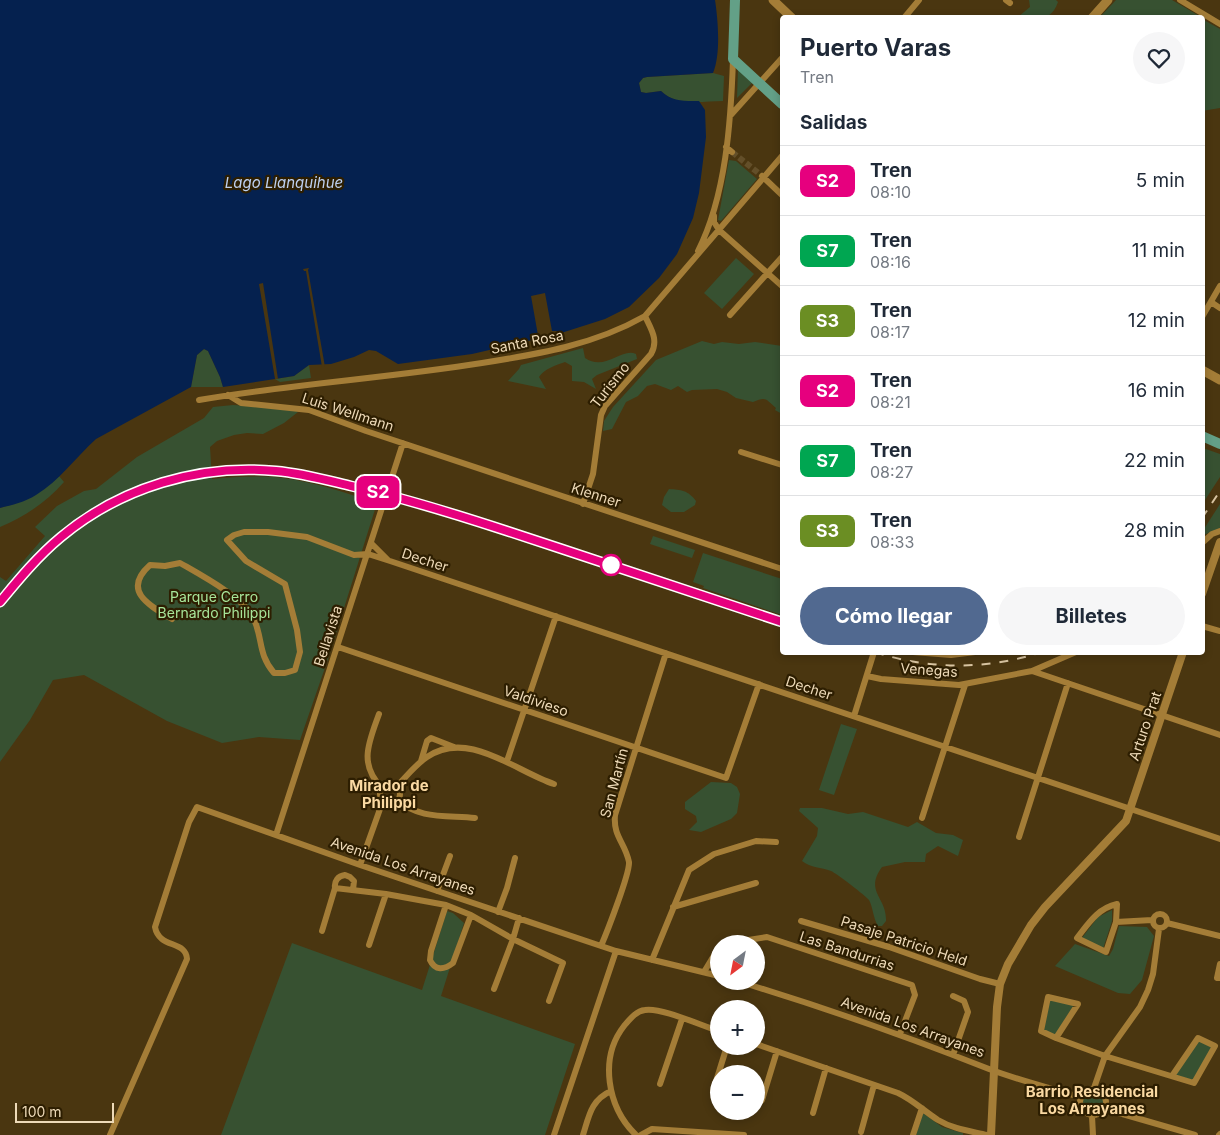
<!DOCTYPE html>
<html lang="es">
<head>
<meta charset="utf-8">
<style>
  :root { --surface:#fff; --page:#f6f6f7; --text:#1f2937; --muted:#747a83; --line:#e0e1e3; --accent:#516990 }
  body { margin:0; font-family:Inter,sans-serif; background:var(--page); color:var(--text); height:100vh; display:flex; flex-direction:column; font-size:19px; white-space:nowrap }
  * { box-sizing:border-box; margin:0 }
  p { font-size:16px; color:var(--muted) }
  .icon { flex:none; width:28px; height:28px; fill:none; stroke:currentColor; stroke-width:2; stroke-linecap:round; stroke-linejoin:round }
  .map { position:relative; flex:1; overflow:hidden }
  .panel { position:absolute; left:780px; top:15px; width:425px; height:640px; display:flex; flex-direction:column; background:var(--surface); border-radius:5px; box-shadow:0 2px 8px #0003 }
  .panel>* { flex:none }
  .badge { padding:0 10px; border-radius:8px; font-size:18px; line-height:32px }
  .needle { width:32px; rotate:212deg }
  .controls { position:absolute; left:710px; top:935px; display:grid; gap:10px }
  .controls a { display:grid; place-items:center; width:55px; height:55px; border-radius:50%; background:var(--surface); box-shadow:0 2px 8px #0003; font-size:25px }
  .scale { position:absolute; left:15px; bottom:12px; width:99px; box-sizing:border-box; padding-left:5px; border:2px solid #eedab8; border-top:0; font-size:14px; line-height:18px; white-space:nowrap; color:#eedab8; -webkit-text-stroke:4px #2d1e01; paint-order:stroke }
  .map>.badge { position:absolute; translate:-50% -50%; box-shadow:0 0 0 2px #fff }
  h2 { padding:0 20px; font-size:19px; line-height:45px }
  .round { display:grid; place-items:center; flex:none; width:52px; height:52px; border-radius:26px; background:var(--page) }
  .head { display:flex; align-items:center; justify-content:space-between; height:85px; padding:0 20px }
  h1 { font-size:24px; font-weight:700; line-height:38px }
  .action { display:flex; gap:10px; margin-top:auto; padding:10px 20px }
  .action a { flex:1; height:58px; border-radius:30px; background:var(--accent); color:#fff; font-size:20px; font-weight:700; line-height:58px; text-align:center }
  .action a+a { background:var(--page); color:var(--text) }
  ul { padding:0; list-style:none }
  li { display:flex; align-items:center; gap:15px; height:70px; padding:0 20px; border-top:1px solid var(--line) }
  li div { flex:1 }
  li b { display:block; font-size:19px }
  li em { font-style:normal }
  li .badge { min-width:55px; font-weight:700; text-align:center }
  .map>svg:first-child { display:block }
</style>
</head>
<body>
<div class="map">
<svg width="1220" height="1135" viewBox="0 0 1220 1135">
  <rect width="100%" height="100%" fill="#4a3610"/>
  <path fill="#375131" d="M1029 0H1056L1058 2C1051 23 1036 18 1018 17L1030 7Z
    M1116 0H1172L1201 17H1100Z
    M1202 19 1220 29V108L1202 111Z
    M738 68 753 82 737 98Z
    M713 73 724 76 723 101C703 101 676 107 661 91L646 93 641 92 639 83 643 78 647 77Z
    M729 160 736 161 757 179 721 221 718 220Z
    M736 258 754 274 722 309 704 293Z
    M702 341 714 344 722 342 739 344 755 342 782 346V414L775 410 776 408C766 399 766 396 753 402L736 398 727 392 717 389 692 390 687 392 678 386 671 390 655 384 647 386 638 396 626 402 612 429 603 431 604 421 613 407 656 360Z
    M583 348 585 358C605 372 622 347 636 354L637 359 597 375 592 379 596 389 584 382 572 381V366L565 362C556 365 544 369 539 377L546 389 508 381 519 369 521 365Z
    M204 349 208 351 220 377 223 387H191L197 355Z
    M309 365 311 378 280 382 275 379 294 376Z
    M233 405 292 409 298 412 284 423 263 434 247 433 234 435 217 441 210 447 212 479C235 477 260 475 283 478 315 482 346 493 377 503L328 659 300 740 259 737 222 743 167 721 84 675 53 680 30 720 0 762V577L6 581 45 536 35 527 57 506 84 491 96 489 137 457 204 418 213 407Z
    M1203 448 1220 454V477L1203 503Z
    M59 476 64 482C47 502 24 517 0 527V508C28 500 37 495 59 476Z
    M669 489C681 490 688 490 696 501L695 505 684 512H671L662 505 664 497Z
    M1220 504V529L1203 535 1202 532Z
    M653 536 695 550 692 558 650 544Z
    M703 553 782 579V615L703 588 704 586 693 582Z
    M841 724 857 729 834 795 819 790Z
    M711 782 731 783 737 787 740 794 737 813 731 819 701 832 689 830 697 822 696 816 685 809V802Z
    M800 808H822L848 814 863 812 908 827 917 822 936 833 953 835 963 840 958 856 938 846 926 854 925 862H905L882 867C864 892 887 897 886 921L882 926H878C873 918 873 907 869 900 866 896 836 873 831 871 821 867 811 868 802 861L817 836 818 828 799 811Z
    M1112 910V921L1103 949 1081 939 1098 917Z
    M447 911 453 913 464 923 441 996 575 1044 545 1135H221L292 943 422 990Z
    M1119 926 1147 927 1154 936 1142 980 1130 994 1118 993 1055 966 1075 944 1109 956 1113 949Z
    M1050 1000 1074 1005 1055 1035 1044 1030Z
    M1198 1041 1212 1047 1193 1080 1175 1075Z
    M1081 1102a12 12 0 1 1 24 0a12 12 0 1 1-24 0Z
    M923 1113 942 1127 963 1133V1135H916Z"/>
  <path fill="#05214f" d="M0 0H715C718 20 721 54 713 73L647 77 643 78 639 83 641 92 646 93 661 91C672 102 685 101 699 101L705 110 706 137 699 193 693 218 677 254 659 278 629 307 605 319 558 334 472 354 398 364 376 351 369 350 354 357 331 364 309 365 294 376 223 387 220 377 208 351 204 349 197 355 191 387 96 439C76 457 59 481 36 495 25 502 12 505 0 508Z"/>
  <path fill="#4a3610" d="M309 268 308 270 325 367H322L306 271H304L303 269Z
    M263 283 278 379H275L259 284Z
    M545 293 552 331H557L558 336 539 341 531 296Z"/>
  <g fill="none" stroke-linecap="round" stroke-linejoin="round">
    <path stroke="#634f29" stroke-width="6" stroke-dasharray="6 3" stroke-linecap="butt" d="M732 152 761 175"/>
    <path stroke="#a47d37" stroke-width="6" d="M1006 0 1010 3
      M1180 0 1220 24
      M904 18 919 0
      M730 116 782 58
      M726 147 732 152
      M762 176 782 195
      M714 216V222L719 230 782 286
      M698 251C726 196 731 121 733 59
      M1211 302 1220 308
      M730 315 782 257
      M1202 317 1220 286
      M228 395 241 403 309 410 366 431 782 569
      M199 400C292 384 388 378 482 363 539 354 594 345 645 316L782 156
      M741 452 782 465
      M583 504 593 474 601 415 605 406 651 354C659 340 651 329 645 316
      M371 543 388 560
      M1202 543 1212 534 1220 531
      M172 619C150 606 121 591 150 565L165 566 180 563C199 574 246 599 254 619 263 640 258 654 274 673H285L295 670 300 652 297 630 285 584 246 561 227 540 234 535 244 532H268L307 537 354 555 368 554 390 561 1220 839
      M1202 626 1220 631
      M338 647 726 778 759 684
      M913 652 951 655 975 652
      M1032 671 1220 735
      M867 676 881 679 959 685 1032 671 1076 652
      M379 714C369 742 358 764 382 788
      M854 716 874 652
      M421 761 427 741 431 738 454 747
      M507 761 556 616
      M380 794a10 10 0 1 1 20 0a10 10 0 1 1-20 0Z
      M396 787C406 777 415 765 427 757 468 729 515 771 554 784
      M398 799C417 820 449 815 475 818
      M922 818 965 685
      M276 835 403 443
      M1019 837 1068 683
      M360 865 380 809 385 802
      M335 888C334 881 338 876 345 875L350 877 354 881 353 890
      M437 891 450 856
      M1117 904 1116 922 1106 952 1077 938C1088 924 1098 908 1117 904Z
      M446 905 431 951 430 960C435 971 444 970 453 963L471 915
      M673 907 756 883
      M498 912 507 888 515 858
      M1153 921a7 7 0 1 1 14 0a7 7 0 1 1-14 0Z
      M801 921 889 947 980 979 1000 984
      M1116 922 1152 920
      M1167 923 1220 936
      M322 931 335 888 386 894 446 905 471 915 513 939 563 963 549 1001
      M723 944 767 937 912 985 915 995 900 1034
      M369 945 386 894
      M601 946C607 932 630 873 629 862 625 842 613 837 615 815L666 653
      M652 960 689 870 714 854 756 841 776 842
      M1220 964 1217 978H1220
      M704 972 719 947
      M737 981C823 1007 906 1036 989 1069 1018 1080 1050 1088 1080 1097
      M494 989 513 939 519 918
      M1048 997 1078 1004 1056 1038 1041 1031Z
      M1056 1038 1105 1056 1194 1083 1215 1046 1198 1038 1172 1076
      M756 1044 898 1093C913 1100 924 1111 938 1120 953 1129 970 1131 987 1135
      M953 1055 968 1012 964 1001 953 996
      M660 1084 682 1019
      M1094 1088 1105 1056 1140 1007 1148 990 1153 974 1159 929
      M1080 1102a13 13 0 1 1 26 0a13 13 0 1 1-26 0Z
      M713 1091 727 1046
      M762 1100 777 1051
      M1105 1109 1195 1135
      M813 1113 826 1068
      M1092 1116 1093 1135
      M861 1132 874 1085
      M110 1135 187 959C186 940 159 949 155 927L189 822 197 807 360 865 616 951 719 976
      M554 1135 616 951
      M583 1135C589 1116 591 1100 611 1091
      M636 1135C607 1107 599 1058 624 1026 630 1019 636 1011 645 1010 661 1007 702 1026 719 1031
      M641 1135 652 1129 744 1135
      M913 1135 922 1108
      M1219 1135 1220 1134"/>
    <path stroke="#a47d37" stroke-width="8" d="M1202 594 1220 542
      M991 1135 997 1007 1000 984 1008 964 1031 925 1045 907 1126 821 1183 652"/>
    <path stroke="#a47d37" stroke-width="9" d="M773 0 792 18
      M1092 18 1108 0
      M1202 370 1220 380"/>
    <path stroke="#63a087" stroke-width="10" d="M735 0 733 59 782 104
      M1202 436 1220 444"/>
    <path stroke="#d9c5a2" stroke-width="2" stroke-dasharray="9 9" stroke-linecap="butt" d="M1202 518 1220 491
      M0 602C19 579 38 555 61 536 121 488 199 464 276 471 301 473 327 480 351 485 406 498 458 515 511 532 602 562 692 592 782 622
      M875 652C929 670 987 670 1042 652"/>
  </g>
  <g fill="none" stroke-linecap="round" stroke-linejoin="round">
    <defs>
      <path id="line" d="M0 602C19 579 38 556 61 537 121 487 199 464 276 471 301 473 326 480 351 486 404 498 455 514 507 531 599 561 691 592 782 622"/>
    </defs>
    <use href="#line" stroke="#fff" stroke-width="11"/>
    <use href="#line" stroke="#e6007e" stroke-width="8"/>
  </g>
  <circle fill="#fff" stroke="#e6007e" stroke-width="2.5" cx="611" cy="565" r="10"/>
  <g text-anchor="middle" stroke-width="4.5" stroke-linejoin="round" paint-order="stroke">
    <g font-size="14" fill="#eedab8" stroke="#2d1e01">
      <text transform="translate(527 342) rotate(-11)" y="5">Santa Rosa</text>
      <text transform="translate(610 385) rotate(-52)" y="5">Turismo</text>
      <text transform="translate(348 412) rotate(18)" y="5">Luis Wellmann</text>
      <text transform="translate(596 495) rotate(18)" y="5">Klenner</text>
      <text transform="translate(425 560) rotate(18)" y="5">Decher</text>
      <text transform="translate(328 636) rotate(-72)" y="5">Bellavista</text>
      <text transform="translate(929 670) rotate(4)" y="5">Venegas</text>
      <text transform="translate(809 688) rotate(18)" y="5">Decher</text>
      <text transform="translate(536 701) rotate(19)" y="5">Valdivieso</text>
      <text transform="translate(1145 726) rotate(-71)" y="5">Arturo Prat</text>
      <text transform="translate(614 783) rotate(-75)" y="5">San Martín</text>
      <text transform="translate(403 866) rotate(19)" y="5">Avenida Los Arrayanes</text>
      <text transform="translate(904 941) rotate(18)" y="5">Pasaje Patricio Held</text>
      <text transform="translate(847 951) rotate(18)" y="5">Las Bandurrias</text>
      <text transform="translate(913 1027) rotate(20)" y="5">Avenida Los Arrayanes</text>
    </g>
    <g font-size="14" fill="#a7e599" stroke="#2d1e01">
      <text x="214" y="602">Parque Cerro<tspan x="214" dy="16">Bernardo Philippi</tspan></text>
    </g>
    <g font-size="15" font-style="italic" fill="#bdd0f0" stroke="#2d1e01">
      <text x="284" y="188">Lago Llanquihue</text>
    </g>
    <g font-size="15" font-weight="bold" fill="#fad9a2" stroke="#2d1e01">
      <text x="389" y="791">Mirador de<tspan x="389" dy="17">Philippi</tspan></text>
      <text x="1092" y="1097">Barrio Residencial<tspan x="1092" dy="17">Los Arrayanes</tspan></text>
    </g>
  </g>
</svg>
<div class="controls">
<a><svg class="needle" viewBox="-14 -14 28 28"><path d="M0-13l5 13h-10z" fill="#e53935"/><path d="M0 13l5-13h-10z" fill="#747a83"/></svg></a>
<a>+</a>
<a>−</a>
</div>
<div class="scale">100 m</div>
<b class="badge" style="left:378px;top:492px;background:#e6007e;color:#fff">S2</b>
<section class="panel">
<div class="head"><div><h1>Puerto Varas</h1><p>Tren</p></div><a class="round"><svg class="icon" aria-label="heart" viewBox="0 0 24 24"><path d="M12 20l-8-8c-3-5 5-10 8-4 3-6 11-1 8 4z"/></svg></a></div>
<h2>Salidas</h2>
<ul>
<li><span class="badge" style="background:#e6007e;color:#fff">S2</span><div><b>Tren</b><p>08:10</p></div><em>5 min</em></li>
<li><span class="badge" style="background:#00a651;color:#fff">S7</span><div><b>Tren</b><p>08:16</p></div><em>11 min</em></li>
<li><span class="badge" style="background:#6b8e23;color:#fff">S3</span><div><b>Tren</b><p>08:17</p></div><em>12 min</em></li>
<li><span class="badge" style="background:#e6007e;color:#fff">S2</span><div><b>Tren</b><p>08:21</p></div><em>16 min</em></li>
<li><span class="badge" style="background:#00a651;color:#fff">S7</span><div><b>Tren</b><p>08:27</p></div><em>22 min</em></li>
<li><span class="badge" style="background:#6b8e23;color:#fff">S3</span><div><b>Tren</b><p>08:33</p></div><em>28 min</em></li>
</ul>
<div class="action"><a>Cómo llegar</a><a>Billetes</a></div>
</section>
</div>
</body>
</html>
